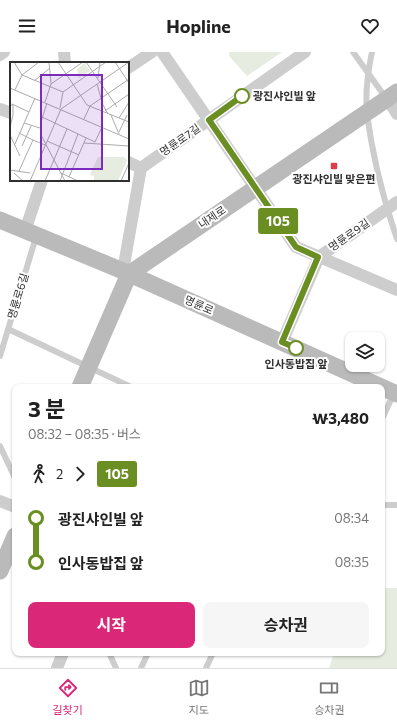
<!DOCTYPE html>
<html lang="ko">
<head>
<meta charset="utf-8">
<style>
  :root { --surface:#fff; --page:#f6f6f6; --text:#222; --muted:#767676; --line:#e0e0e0; --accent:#db2777 }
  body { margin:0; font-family:Commissioner,"Noto Sans KR",sans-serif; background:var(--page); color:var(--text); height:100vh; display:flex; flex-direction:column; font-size:15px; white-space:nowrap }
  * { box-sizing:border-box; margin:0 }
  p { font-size:13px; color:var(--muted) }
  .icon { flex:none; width:22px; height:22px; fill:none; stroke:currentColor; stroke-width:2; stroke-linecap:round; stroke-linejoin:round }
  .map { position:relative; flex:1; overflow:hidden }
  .drawer { position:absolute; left:12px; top:332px; width:373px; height:272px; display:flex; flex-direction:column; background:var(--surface); border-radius:8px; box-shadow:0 1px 3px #0004 }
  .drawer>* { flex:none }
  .badge { padding:0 8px; border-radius:3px; font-size:14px; line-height:26px }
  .controls { position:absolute; left:345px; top:280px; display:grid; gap:8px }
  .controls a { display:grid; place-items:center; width:40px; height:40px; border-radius:8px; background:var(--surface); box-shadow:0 1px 3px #0004; font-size:20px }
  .map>.badge { position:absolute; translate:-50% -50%; box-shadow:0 0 0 2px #fff }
  .legs { display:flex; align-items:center; gap:6px; height:44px; padding:0 16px; font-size:13px }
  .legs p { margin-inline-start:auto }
  .head { display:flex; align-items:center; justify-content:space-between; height:68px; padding:0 16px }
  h1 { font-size:22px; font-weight:700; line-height:30px }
  .primary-button { display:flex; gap:8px; margin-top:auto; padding:8px 16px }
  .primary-button a { flex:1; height:46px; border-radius:8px; background:var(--accent); color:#fff; font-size:16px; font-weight:700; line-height:46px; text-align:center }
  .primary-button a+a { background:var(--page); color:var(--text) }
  ul { padding:0 16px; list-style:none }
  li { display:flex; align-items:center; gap:14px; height:44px; font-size:15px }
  li i { display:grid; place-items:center; width:6px; height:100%; margin:0 5px; background:currentColor }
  li i::after { content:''; width:10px; height:10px; margin:-5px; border:3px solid; border-radius:50%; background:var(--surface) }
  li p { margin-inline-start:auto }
  li:first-child i { background:linear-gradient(#0000 50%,currentColor 0) }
  li:last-child i { background:linear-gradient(currentColor 50%,#0000 0) }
  header { display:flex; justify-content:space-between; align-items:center; height:52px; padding:0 16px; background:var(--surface); font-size:18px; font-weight:700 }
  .menu { display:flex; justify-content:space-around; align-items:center; height:56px; border-top:1px solid var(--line); background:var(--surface); font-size:11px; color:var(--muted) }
  .menu a { display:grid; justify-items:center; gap:2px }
  .menu .on { color:var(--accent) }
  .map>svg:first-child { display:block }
</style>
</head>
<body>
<header><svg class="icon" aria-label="menu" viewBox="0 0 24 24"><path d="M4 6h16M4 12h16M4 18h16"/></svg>Hopline<svg class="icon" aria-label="heart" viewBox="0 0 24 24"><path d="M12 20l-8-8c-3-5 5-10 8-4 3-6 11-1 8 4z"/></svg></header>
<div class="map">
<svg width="397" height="616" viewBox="0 0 397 616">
  <rect width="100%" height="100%" fill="#fff"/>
  <path fill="#e6ecdf" d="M229 0H282L247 24 229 4Z
    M382 536H397V616H329L334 601H382Z"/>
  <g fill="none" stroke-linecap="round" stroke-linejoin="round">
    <path stroke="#cdcdcd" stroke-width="6" d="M353 0 386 46
      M372 0C368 19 365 41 367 61 372 101 384 149 397 187
      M8 277 131 335
      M0 304 36 185
      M382 367 394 341
      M0 394 15 426
      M382 453H397
      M109 601 116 616
      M141 616 148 601
      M206 616 213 601"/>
    <path stroke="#cdcdcd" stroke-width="12" d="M64 0 65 11
      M162 0 296 195 397 238
      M0 3 4 0
      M128 16 152 0
      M387 46 397 62
      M0 57 11 61
      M128 110 141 116
      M25 179 42 128
      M123 219 141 116 305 0
      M282 290 319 205 397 150
      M0 449 15 455
      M57 616 63 601"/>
    <path stroke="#bababa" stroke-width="17" d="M0 168 123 219 397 342
      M80 335 129 222 397 40
      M0 519 15 484"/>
  </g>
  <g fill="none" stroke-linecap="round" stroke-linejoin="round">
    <defs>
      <path id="line-1" d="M242 44 209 68 296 195 318 205 282 290 296 296"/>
    </defs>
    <use href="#line-1" stroke="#fff" stroke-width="9"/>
    <use href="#line-1" stroke="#6b8e23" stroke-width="6"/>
  </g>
  <g fill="#fff" stroke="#6b8e23" stroke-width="2">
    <circle cx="242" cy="44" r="7"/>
    <circle cx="296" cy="296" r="7"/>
  </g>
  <rect fill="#dd3d4b" stroke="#fff" stroke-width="1.5" x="330" y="110" width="8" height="8" rx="2"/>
  <g text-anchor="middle" stroke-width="4" stroke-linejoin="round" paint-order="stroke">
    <g font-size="11" font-weight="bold" fill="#303030" stroke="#fff" text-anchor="start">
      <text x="253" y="48">광진샤인빌 앞</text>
      <text x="296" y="316" text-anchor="middle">인사동밥집 앞</text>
    </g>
    <g font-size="11" fill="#303030" stroke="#fff">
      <text transform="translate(180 88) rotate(-35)" y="4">명륜로7길</text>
      <text transform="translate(212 165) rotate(-34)" y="4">내제로</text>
      <text transform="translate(349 183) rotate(-35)" y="4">명륜로9길</text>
      <text transform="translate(18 244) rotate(-73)" y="4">명륜로6길</text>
      <text transform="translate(199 253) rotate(24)" y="4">명륜로</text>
    </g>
    <g font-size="11" font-weight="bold" fill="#303030" stroke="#fff">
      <text x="334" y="131">광진샤인빌 맞은편</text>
    </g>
  </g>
  <g transform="translate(10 10)">
    <rect width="119" height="119" fill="#fff"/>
    <path d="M75 1 80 9 69 16 67 7ZM88 95H114L117 98 108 119H84V114L80 113Z" fill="#e6ecdf"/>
    <path fill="none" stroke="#acacac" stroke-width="1" d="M4 0 12 13 53 30M48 0 77 43 119 60M76 0 107 45M105 0 119 21M88 16 90 0M24 19 40 6M41 22 73 0M87 22 93 43 98 52M0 26 119 77M5 28 12 13 29 0M35 40 41 22 39 0M37 41 31 60V73L55 119M2 42 19 50M0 43H3V53L0 65M50 46 53 30 96 0M95 49 119 32M101 53 109 72M32 55 85 80 92 65M109 56 119 40M74 57 80 44 119 17M14 61 30 66M109 70 117 53M9 71 23 78M0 73 10 94M37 79 69 93M74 81 119 84M5 82 25 36M12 84 21 64M0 108 20 111M9 109 23 78 35 83M4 111 13 119M51 111 68 119M59 115 76 76M20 119 51 47 119 0M35 119 57 67M50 119 68 72M111 119 119 101"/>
    <path fill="#7b2cbf" fill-opacity="0.15" stroke="#7b2cbf" stroke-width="2" d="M31 13H92V107H31Z"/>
    <rect width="119" height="119" fill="none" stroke="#303030" stroke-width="2"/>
  </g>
</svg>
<div class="controls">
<a><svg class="icon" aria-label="layers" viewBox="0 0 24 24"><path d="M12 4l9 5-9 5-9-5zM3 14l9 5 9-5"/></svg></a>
</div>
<b class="badge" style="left:278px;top:169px;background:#6b8e23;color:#fff">105</b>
<section class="drawer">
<div class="head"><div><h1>3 분</h1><p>08:32 – 08:35 · 버스</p></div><b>₩3,480</b></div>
<div class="legs"><svg class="icon" aria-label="walk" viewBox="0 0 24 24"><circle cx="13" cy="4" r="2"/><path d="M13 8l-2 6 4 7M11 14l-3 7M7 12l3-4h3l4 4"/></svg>2<svg class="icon" aria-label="forward" viewBox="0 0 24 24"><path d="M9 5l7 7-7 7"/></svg><b class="badge" style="background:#6b8e23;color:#fff">105</b></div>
<ul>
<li><i style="color:#6b8e23"></i><b>광진샤인빌 앞</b><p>08:34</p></li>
<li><i style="color:#6b8e23"></i><b>인사동밥집 앞</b><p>08:35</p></li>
</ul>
<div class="primary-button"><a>시작</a><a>승차권</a></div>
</section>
</div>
<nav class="menu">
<a class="on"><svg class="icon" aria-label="directions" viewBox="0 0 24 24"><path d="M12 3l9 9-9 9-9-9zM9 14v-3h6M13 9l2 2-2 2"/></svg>길찾기</a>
<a><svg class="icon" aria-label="map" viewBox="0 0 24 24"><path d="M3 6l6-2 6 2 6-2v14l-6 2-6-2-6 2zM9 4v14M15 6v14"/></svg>지도</a>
<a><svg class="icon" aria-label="tickets" viewBox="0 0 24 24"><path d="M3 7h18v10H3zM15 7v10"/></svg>승차권</a>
</nav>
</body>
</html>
